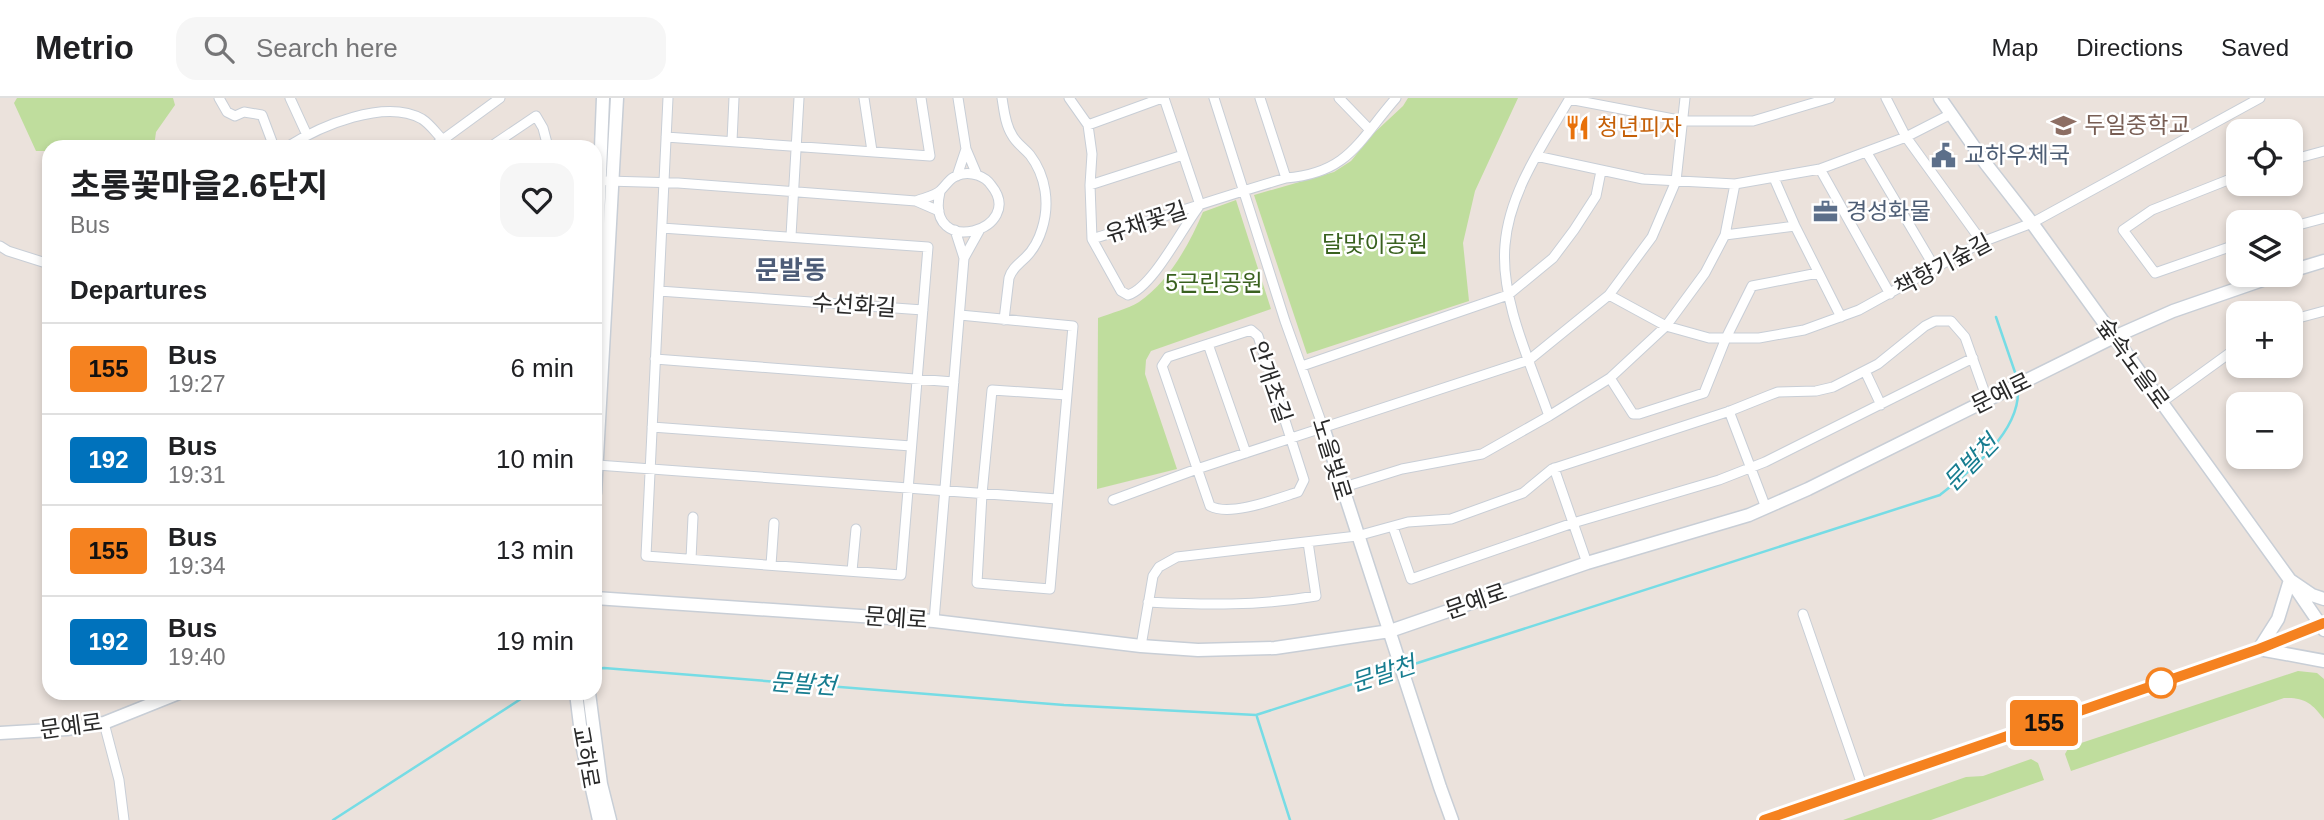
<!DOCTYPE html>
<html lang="en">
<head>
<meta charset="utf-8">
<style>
  :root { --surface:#fff; --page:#f6f6f6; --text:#202124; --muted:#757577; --line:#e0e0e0 }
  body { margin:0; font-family:Arial,"Noto Sans KR",sans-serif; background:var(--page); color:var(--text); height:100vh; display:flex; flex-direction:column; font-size:26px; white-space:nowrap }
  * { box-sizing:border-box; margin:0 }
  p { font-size:23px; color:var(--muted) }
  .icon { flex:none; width:38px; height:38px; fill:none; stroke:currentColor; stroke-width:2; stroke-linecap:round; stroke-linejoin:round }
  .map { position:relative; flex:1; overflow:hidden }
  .sheet { position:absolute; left:42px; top:42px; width:560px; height:560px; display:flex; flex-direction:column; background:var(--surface); border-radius:21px; box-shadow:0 4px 10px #0003 }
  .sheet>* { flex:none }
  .badge { padding:0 14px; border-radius:5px; font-size:24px; line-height:46px }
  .buttons { position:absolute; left:2226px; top:21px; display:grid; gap:14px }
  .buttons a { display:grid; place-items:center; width:77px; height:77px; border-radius:14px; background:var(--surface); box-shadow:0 4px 10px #0003; font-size:35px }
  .map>.badge { position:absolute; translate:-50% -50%; box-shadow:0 0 0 4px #fff }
  h2 { padding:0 28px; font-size:26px; line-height:63px }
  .round { display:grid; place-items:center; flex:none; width:74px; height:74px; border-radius:21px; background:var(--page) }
  .overview { display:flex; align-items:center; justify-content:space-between; height:119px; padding:0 28px }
  h1 { font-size:33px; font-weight:700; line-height:52px }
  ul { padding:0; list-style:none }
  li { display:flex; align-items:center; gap:21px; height:91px; padding:0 28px; border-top:2px solid var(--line) }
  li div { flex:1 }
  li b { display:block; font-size:26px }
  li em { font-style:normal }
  li .badge { min-width:77px; font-weight:700; text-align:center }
  header { display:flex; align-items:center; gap:42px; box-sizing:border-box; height:98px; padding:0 35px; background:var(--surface); border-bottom:2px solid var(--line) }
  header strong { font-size:33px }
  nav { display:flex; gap:38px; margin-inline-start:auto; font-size:24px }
  .search { width:490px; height:63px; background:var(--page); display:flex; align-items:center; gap:18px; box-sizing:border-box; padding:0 24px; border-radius:21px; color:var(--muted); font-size:26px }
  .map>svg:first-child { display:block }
</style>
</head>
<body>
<header>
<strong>Metrio</strong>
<div class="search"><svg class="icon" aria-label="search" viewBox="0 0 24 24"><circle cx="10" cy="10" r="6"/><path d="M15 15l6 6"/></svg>Search here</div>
<nav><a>Map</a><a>Directions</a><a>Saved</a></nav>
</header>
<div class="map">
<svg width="2324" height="722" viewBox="0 0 2324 722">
  <rect width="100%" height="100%" fill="#ebe2dc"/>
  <path fill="#bfdd9d" d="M17 0H173L175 7 156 34 154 49H49V53H36L14 5Z
    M1408 0H1518L1475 93 1463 145 1469 203 1307 256 1254 97 1334 74 1351 63 1373 36 1403 8Z
    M1236 102 1271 211 1151 253 1146 262 1145 276 1177 371 1097 391 1098 220C1111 215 1128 211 1139 204 1169 183 1189 147 1203 114Z
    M2298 573 2317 575 2324 581V621C2312 605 2304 599 2284 600L2071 673 2065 656 2069 649Z
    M2031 661 2038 665 2044 682 1931 722H1843L1966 679 1983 678Z"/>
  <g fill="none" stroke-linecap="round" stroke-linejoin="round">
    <path stroke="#76dce5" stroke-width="2.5" d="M1996 219 2018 283
      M1405 569 1940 397C1970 373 2019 335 2018 293
      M595 571 604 570 1064 607 1256 617 1399 571
      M1257 619 1290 722
      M333 722 530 595"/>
    <defs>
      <path id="street" d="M219 0 227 14 235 18 244 14 262 17 274 49
        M290 0 307 37
        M864 0 872 53
        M958 0 966 51
        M1002 0C1004 12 1005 26 1012 37 1016 45 1024 50 1030 57 1046 78 1050 106 1042 131 1039 141 1034 151 1026 159 1019 166 1012 170 1009 180L1004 222
        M1069 0 1088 27 1092 56 1090 87 1092 141
        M1164 0 1200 107
        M1214 0 1285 223 1323 329
        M1260 0 1286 80C1349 75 1359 42 1396 0
        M1339 0 1369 31
        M1570 0C1544 45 1509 94 1505 147 1500 202 1531 266 1549 318L1610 280 1666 228 1705 175 1725 137 1735 86
        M1886 0 1906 39 1951 16
        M1569 1 1684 23H1753L1830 0
        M1088 27 1162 0
        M666 39 930 58 921 0
        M732 43 734 0
        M287 49C320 28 385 0 422 21 430 26 436 35 442 41
        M433 49 500 0
        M490 49 536 18 543 30 548 49
        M1867 55 1935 170
        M1536 58 1643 81 1735 86 1820 71 1906 39 1982 144
        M2291 62 2324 53
        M1820 71 1890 196
        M957 78 966 51 977 77
        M2238 78 2152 112 2123 132 2155 175 2238 146
        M1774 80 1795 128 1841 219
        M607 83 678 85 916 103
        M1090 87 1183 57
        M1200 107C1182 130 1153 189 1128 197L1121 193 1092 141C1157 121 1221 99 1286 80
        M939 113 916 103C923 100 936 98 941 92 948 85 951 78 962 76 972 74 985 78 991 87 1028 132 924 162 940 94
        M2291 129 2324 120
        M662 130 928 149 901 477 646 458 668 0
        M955 132 964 160 979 133
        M1725 137 1795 128
        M791 138 799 0
        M0 148 8 153 49 166
        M659 193 923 212
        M1609 197 1666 228 1709 240H1759L1804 232 1859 212 1982 144 2032 125 2260 0
        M960 217 1073 228 1050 491 977 485 982 396 992 292 1067 297
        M2291 222 2324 213
        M1251 232 1258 238 1304 382 1298 394C1276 401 1230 419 1210 408L1162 268 1168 259Z
        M1208 246 1246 355
        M655 261 954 284
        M1302 268 1508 197 1553 160 1574 132 1596 98 1601 73
        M1865 273 1881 307
        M1610 280 1633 316H1639L1704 295 1726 240 1752 188 1818 175
        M2162 304 2238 249
        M1729 313 1766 410
        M652 329 911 348
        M597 367 1057 401
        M1554 370 1587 465
        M1341 390 1402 371 1482 356 1549 318
        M1113 402 1197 371 1529 262 1609 197 1652 139 1676 83 1685 0
        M1393 429 1411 481 1573 425 1719 382 1765 364 1973 260
        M691 461 693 419
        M771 467 774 425
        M852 473 856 431
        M1148 504C1205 507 1259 508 1316 498L1308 444
        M1803 516 1862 687
        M934 523 964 160
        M1141 548 1153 478 1159 469 1177 459 1357 438 1408 424 1451 421 1523 395 1552 371 1730 313 1770 297 1778 294 1816 293 1833 289 1878 266 1925 228 1935 223H1951L1965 239 1987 301
        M104 625 119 682 124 722"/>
      <path id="secondary" d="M1940 0 1986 66 2032 125 2290 482 2324 532
        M2291 173 2324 163
        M595 200 603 0
        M1323 329 1440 689 1452 722
        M595 395 617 0
        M595 500 934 523 1141 548 1198 552 1275 550 1390 533 1587 465 1749 417 1808 391 2114 239 2173 213 2277 177
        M2324 501 2312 497 2290 482 2278 521 2259 551 2324 563
        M576 595 583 651 599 722
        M589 595 601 686 610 722
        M0 635 67 631 104 625 179 595
        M1764 722 2259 551 2324 525"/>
    </defs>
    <use href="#street" stroke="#c8ced6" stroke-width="11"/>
    <use href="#secondary" stroke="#c8ced6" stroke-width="15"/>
    <use href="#street" stroke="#fff" stroke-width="9"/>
    <use href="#secondary" stroke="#fff" stroke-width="12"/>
  </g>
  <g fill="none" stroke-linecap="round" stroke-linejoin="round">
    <defs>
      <path id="line" d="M1764 722 2259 551 2324 525"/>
    </defs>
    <use href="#line" stroke="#fff" stroke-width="16"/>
    <use href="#line" stroke="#f58220" stroke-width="10"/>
  </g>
  <defs>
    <symbol id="school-bare" viewBox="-9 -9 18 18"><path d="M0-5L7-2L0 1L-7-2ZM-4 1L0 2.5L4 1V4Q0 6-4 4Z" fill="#8d6e63" stroke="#fff" stroke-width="2.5" paint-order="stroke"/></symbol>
    <symbol id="restaurant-bare" viewBox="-9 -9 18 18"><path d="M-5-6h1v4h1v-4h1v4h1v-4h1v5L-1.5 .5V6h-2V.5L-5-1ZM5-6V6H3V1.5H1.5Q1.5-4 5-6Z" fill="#e8710a" stroke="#fff" stroke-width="2.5" paint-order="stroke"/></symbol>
    <symbol id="civic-bare" viewBox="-9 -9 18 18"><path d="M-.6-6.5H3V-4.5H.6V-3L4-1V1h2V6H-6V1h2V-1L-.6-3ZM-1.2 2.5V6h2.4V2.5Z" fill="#5c6f8a" stroke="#fff" stroke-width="2.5" paint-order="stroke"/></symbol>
    <symbol id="office-bare" viewBox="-9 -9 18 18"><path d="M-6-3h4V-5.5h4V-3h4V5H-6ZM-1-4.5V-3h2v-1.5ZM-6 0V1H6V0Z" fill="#5c6f8a" stroke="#fff" stroke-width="2.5" paint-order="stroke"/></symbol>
  </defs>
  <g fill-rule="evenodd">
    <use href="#school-bare" x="2046" y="10" width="35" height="35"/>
    <use href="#restaurant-bare" x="1560" y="12" width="35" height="35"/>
    <use href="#civic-bare" x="1926" y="40" width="35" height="35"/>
    <use href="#office-bare" x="1808" y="96" width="35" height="35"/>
  </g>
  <circle fill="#fff" stroke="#f58220" stroke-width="3.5" cx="2161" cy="585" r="14"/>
  <g text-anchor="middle" stroke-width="5" stroke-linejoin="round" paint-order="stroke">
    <g font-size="23" fill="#785e54" stroke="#fff" text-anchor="start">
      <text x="2084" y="35">두일중학교</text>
    </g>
    <g font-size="23" fill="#c56008" stroke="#fff" text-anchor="start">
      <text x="1597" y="37">청년피자</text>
    </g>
    <g font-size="23" fill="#4e5e75" stroke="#fff" text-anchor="start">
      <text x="1964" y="65">교하우체국</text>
      <text x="1846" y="121">경성화물</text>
    </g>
    <g font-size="23" fill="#292929" stroke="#fff">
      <text transform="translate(1146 124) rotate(-18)" y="8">유채꽃길</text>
      <text transform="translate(1943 167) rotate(-28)" y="8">책향기숲길</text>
      <text transform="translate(854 207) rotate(4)" y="8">수선화길</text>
      <text transform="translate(2133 265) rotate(54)" y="8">숲속노을로</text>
      <text transform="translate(1271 284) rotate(71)" y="8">안개초길</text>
      <text transform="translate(2001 295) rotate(-26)" y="8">문예로</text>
      <text transform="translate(1332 361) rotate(73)" y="8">노을빛로</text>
      <text transform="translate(1476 503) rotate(-19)" y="8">문예로</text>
      <text transform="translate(896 520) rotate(4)" y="8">문예로</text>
      <text transform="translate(71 628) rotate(-8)" y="8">문예로</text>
      <text transform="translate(586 659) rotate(80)" y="8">교하로</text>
    </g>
    <g font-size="23" fill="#39611f" stroke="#fff">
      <text x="1375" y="154">달맞이공원</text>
      <text x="1214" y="193">5근린공원</text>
    </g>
    <g font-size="24" font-style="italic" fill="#177d90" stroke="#fff">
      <text transform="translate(1971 365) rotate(-46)" y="8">문발천</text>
      <text transform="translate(1383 576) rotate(-18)" y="8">문발천</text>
      <text transform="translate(803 586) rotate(4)" y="8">문발천</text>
    </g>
    <g font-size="26" font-weight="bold" fill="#4d5c77" stroke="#fff">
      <text x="791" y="181">문발동</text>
    </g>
  </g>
</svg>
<div class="buttons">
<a><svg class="icon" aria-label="locate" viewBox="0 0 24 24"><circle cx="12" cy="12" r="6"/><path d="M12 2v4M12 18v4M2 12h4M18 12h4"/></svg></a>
<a><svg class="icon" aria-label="layers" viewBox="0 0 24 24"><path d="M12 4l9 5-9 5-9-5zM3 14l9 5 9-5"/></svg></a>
<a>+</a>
<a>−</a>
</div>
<b class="badge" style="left:2044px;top:625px;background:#f58220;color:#111">155</b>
<section class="sheet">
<div class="overview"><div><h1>초롱꽃마을2.6단지</h1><p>Bus</p></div><a class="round"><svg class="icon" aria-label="heart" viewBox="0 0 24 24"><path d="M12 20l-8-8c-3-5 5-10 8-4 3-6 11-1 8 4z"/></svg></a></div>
<h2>Departures</h2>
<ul>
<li><span class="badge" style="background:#f58220;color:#111">155</span><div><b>Bus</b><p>19:27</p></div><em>6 min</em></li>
<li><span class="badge" style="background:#0072bc;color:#fff">192</span><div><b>Bus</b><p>19:31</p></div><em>10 min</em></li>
<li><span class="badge" style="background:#f58220;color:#111">155</span><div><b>Bus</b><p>19:34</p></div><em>13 min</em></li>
<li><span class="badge" style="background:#0072bc;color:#fff">192</span><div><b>Bus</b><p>19:40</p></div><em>19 min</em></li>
</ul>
</section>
</div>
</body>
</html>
